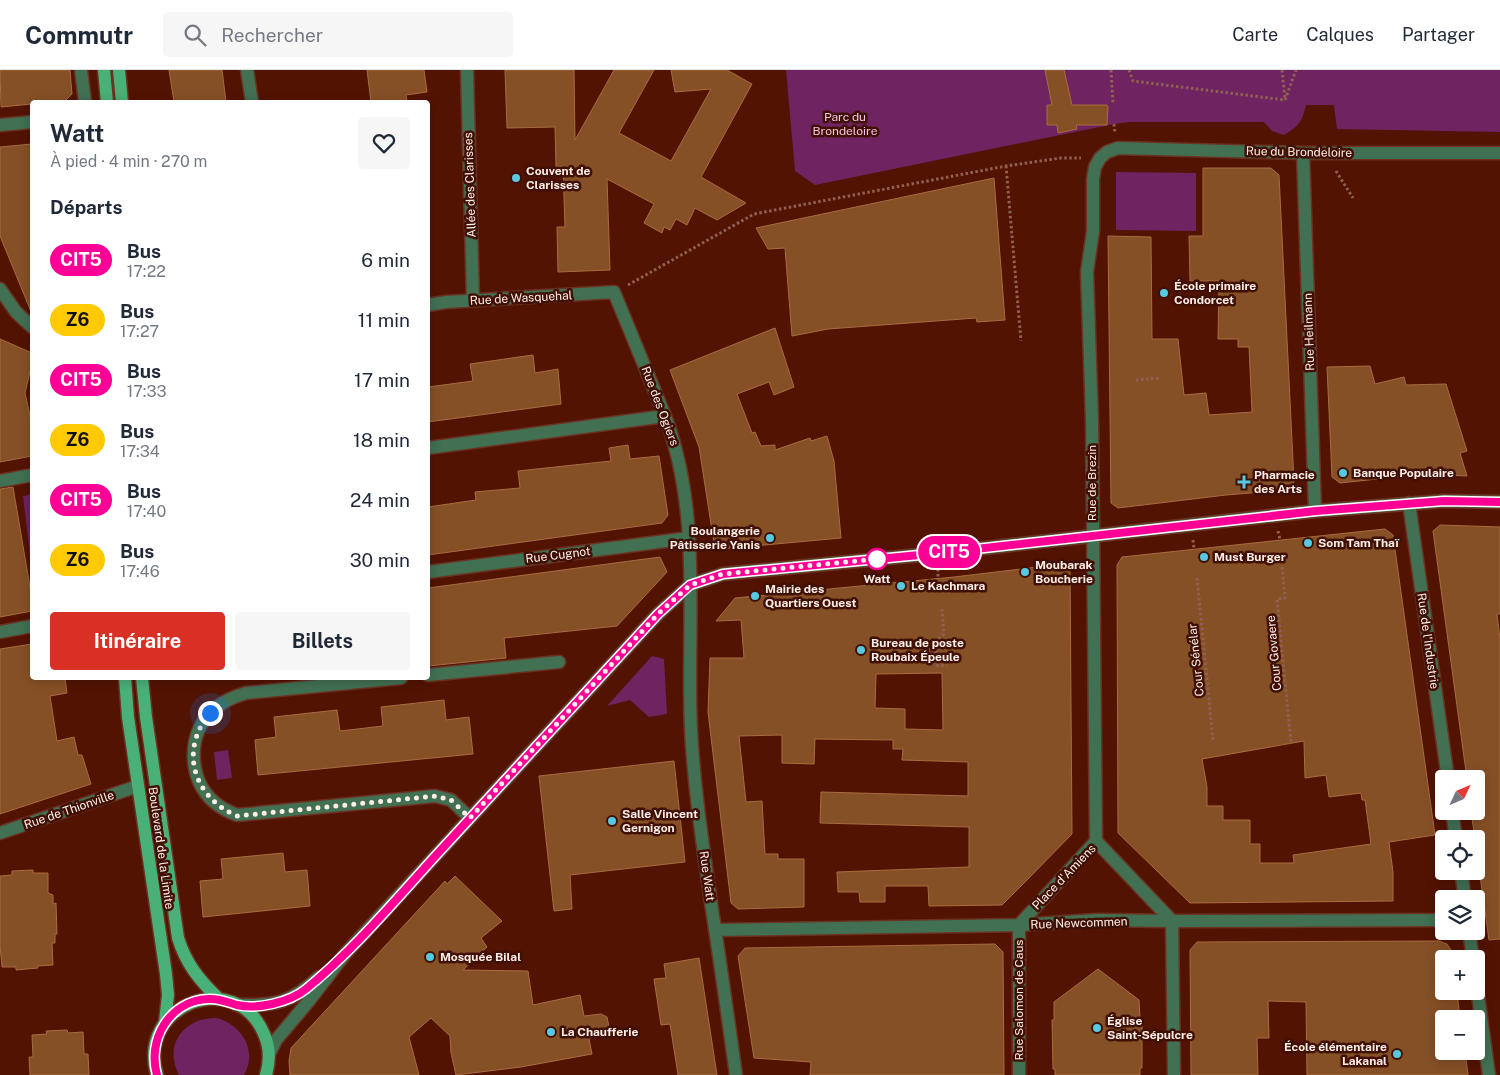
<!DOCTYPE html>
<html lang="fr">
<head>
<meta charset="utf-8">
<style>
  :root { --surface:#fff; --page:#f6f6f7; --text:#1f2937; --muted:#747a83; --line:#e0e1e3; --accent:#d93025 }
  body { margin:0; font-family:"Public Sans",sans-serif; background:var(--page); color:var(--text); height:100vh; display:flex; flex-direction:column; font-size:19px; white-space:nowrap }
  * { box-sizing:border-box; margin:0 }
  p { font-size:16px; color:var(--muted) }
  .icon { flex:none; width:28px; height:28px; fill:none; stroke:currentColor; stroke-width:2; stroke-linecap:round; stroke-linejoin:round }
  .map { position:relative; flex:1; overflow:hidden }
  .panel { position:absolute; left:30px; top:30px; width:400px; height:580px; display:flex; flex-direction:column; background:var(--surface); border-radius:5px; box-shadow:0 2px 12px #0003 }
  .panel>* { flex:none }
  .badge { padding:0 10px; border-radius:16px; font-size:18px; line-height:32px }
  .needle { width:32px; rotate:46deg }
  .buttons { position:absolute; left:1435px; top:700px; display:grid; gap:10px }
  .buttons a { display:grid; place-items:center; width:50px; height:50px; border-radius:5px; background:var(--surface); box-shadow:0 2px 12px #0003; font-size:25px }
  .you { position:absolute; width:25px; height:25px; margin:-12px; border:4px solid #fff; border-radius:50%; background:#1a73e8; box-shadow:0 0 0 8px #1a73e833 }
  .map>.badge { position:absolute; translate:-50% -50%; box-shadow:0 0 0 2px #fff }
  h2 { padding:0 20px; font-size:19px; line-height:45px }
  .round { display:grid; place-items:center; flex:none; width:52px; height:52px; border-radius:5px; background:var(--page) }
  .head { display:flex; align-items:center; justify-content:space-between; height:85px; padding:0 20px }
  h1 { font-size:24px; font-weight:700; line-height:38px }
  .primary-button { display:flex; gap:10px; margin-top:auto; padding:10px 20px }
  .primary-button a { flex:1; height:58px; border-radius:5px; background:var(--accent); color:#fff; font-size:20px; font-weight:700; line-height:58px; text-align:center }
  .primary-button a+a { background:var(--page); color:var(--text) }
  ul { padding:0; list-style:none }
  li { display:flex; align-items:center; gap:15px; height:60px; padding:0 20px }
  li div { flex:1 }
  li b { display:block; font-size:19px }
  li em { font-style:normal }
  li .badge { min-width:55px; font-weight:700; text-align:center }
  header { display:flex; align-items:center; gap:30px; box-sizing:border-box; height:70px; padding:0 25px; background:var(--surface); border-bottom:1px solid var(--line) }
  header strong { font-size:24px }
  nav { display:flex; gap:28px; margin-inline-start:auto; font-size:18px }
  .search { width:350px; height:45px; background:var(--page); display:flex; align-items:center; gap:12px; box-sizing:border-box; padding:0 18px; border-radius:5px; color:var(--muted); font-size:19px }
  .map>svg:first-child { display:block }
</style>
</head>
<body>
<header>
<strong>Commutr</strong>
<div class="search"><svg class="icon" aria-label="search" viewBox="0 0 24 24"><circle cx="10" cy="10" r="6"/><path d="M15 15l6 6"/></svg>Rechercher</div>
<nav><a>Carte</a><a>Calques</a><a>Partager</a></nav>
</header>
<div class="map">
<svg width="1500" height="1005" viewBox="0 0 1500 1005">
  <rect width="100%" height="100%" fill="#531302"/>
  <path fill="#6f2361" d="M786 0H1500V62L1337 59 1334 35H1306C1302 52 1300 55 1284 65L1272 61 1264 52H1130L1114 54 815 115 795 101Z
    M1116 102 1196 103V161L1116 160Z
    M32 424V501L23 426Z
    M652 586 664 589 667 644 649 647 630 630 607 636Z
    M228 680 232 708 217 710 214 682Z
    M217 948C242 955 258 981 244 1005H179C163 975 184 947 217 948Z"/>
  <path fill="#865026" stroke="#a96c3f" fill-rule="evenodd" d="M0 0H70L72 24 65 31 32 32V34L1 37Z
    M169 0H222L226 32H174Z
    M367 0H424L427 22 406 25 407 32H371Z
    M505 0H574L575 70 614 0H654L619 63 671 91 711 19 675 22 671 0H727L752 14 701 107 746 133 717 150 695 138 687 155 676 149 670 160 664 157 662 163 644 153 654 134 607 109 610 200 558 202 557 157H565L563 97H556L555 57 507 58Z
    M1045 0H1064L1072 35H1107L1108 37 1107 55H1076L1077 59 1058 63 1057 55H1047V35H1052Z
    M32 74V244L0 166V77Z
    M1203 98H1271L1279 105 1294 412 1287 420 1226 425 1118 438 1111 433 1108 166 1151 167 1152 269H1178L1184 325 1206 323 1209 345 1252 342 1249 277H1238V269H1218L1219 211H1190L1189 166H1203Z
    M994 108 1005 250 977 252 976 248 828 259 792 266 785 178 768 179 756 158Z
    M775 258 794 317 774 325 769 312 737 324 752 363 755 362 761 376 775 375V380L810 368 811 371 827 366 834 391 841 468 721 479 714 473 699 377 670 300Z
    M0 269 32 283V293L25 323 32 355V386L0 392Z
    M533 285 535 303 558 299 561 334 428 352V317L473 311 470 294Z
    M1370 296 1375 314 1404 307 1406 315 1446 314 1467 381 1460 383 1467 406 1424 404 1340 413 1332 407 1327 297Z
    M628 375 630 389 659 386 668 445 662 453 428 485V437L476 430 475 422 520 418 518 401 611 391 609 378Z
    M13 417 32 529V541L0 547V419Z
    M1440 455 1500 457V544H1497L1500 569V869L1489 870 1471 741H1476V709H1467L1433 461Z
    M1385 459 1393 465 1435 765 1389 772 1393 802V831L1190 833 1118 763 1117 495 1122 487ZM1304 671 1305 708 1326 705 1329 727 1361 723 1362 730H1365L1371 774 1293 785 1294 793H1260V774H1250V750H1223V736H1207V717L1202 689Z
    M660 487 667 502 617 556 504 568 506 588 428 596V518Z
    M1063 494 1070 500 1072 764 1026 811 1002 835 929 836 928 816H885V832H860L859 822H838L837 802 969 797V757L820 753 821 722 968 726V692L902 690 903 679H893V670L815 669 814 694 782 693V665L739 666 746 732 762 731 765 784H778V789H804V837L738 839 731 833 708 642 710 588H744L741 550 716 551 735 528 954 507ZM942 603 943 660 905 659V639L875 638 876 604Z
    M32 574V608H65L67 623 50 626 57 671 74 667 78 685H82L91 714 0 744V579Z
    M444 630 446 650 469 647 473 684 258 705 255 670 276 667 274 647 337 640 340 661 383 656 381 637Z
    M674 691 685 792 570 805 572 839 554 841 539 706Z
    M283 783 285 802 307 800 310 836 203 847 200 811 223 809 221 789Z
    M33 800V803H48V823L53 825V834L56 833 57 864H55V873H52L53 895 37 896 38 898 16 900V897H2L0 876V806L12 805V801Z
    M455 806 502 851 481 868 487 877 463 900 528 901 533 935 580 925 584 946 601 944 607 947 609 957 589 969 592 984 521 997 456 1005 451 983 450 966 431 948 409 967 419 1005H290L289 991 291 978 445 811 447 814Z
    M1439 871 1447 874 1451 880 1452 889H1444V921H1457L1460 949H1444V981H1465L1468 1005H1307L1306 932 1268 931 1269 968H1257L1258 1005H1191L1190 880 1197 872Z
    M995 874 1003 882 1004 1005H810L811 992 754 988 738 886 745 878Z
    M699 888 717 1005H678L670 954 661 955 654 909 666 908 664 894Z
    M1098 899 1139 930 1140 949H1142V998H1140V1005H1055V999H1053L1052 950H1054V932Z
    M67 960 68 963 83 962 84 984H88L89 1005H30L29 987H33L32 965 47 964 46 961Z"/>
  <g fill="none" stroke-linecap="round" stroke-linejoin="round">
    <defs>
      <path id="minor" d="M81 0 85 32
        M247 0 252 32
        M467 0 473 230
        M0 55 32 52
        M1303 83 1315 441
        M0 219 16 242 32 257
        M428 235 446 232 614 222 665 346C703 446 686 556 691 660 694 718 703 776 711 833 720 890 728 948 736 1005
        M428 378 665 346
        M0 411 32 405
        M1409 433 1448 709
        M428 502 689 468
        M0 562 32 556
        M428 605 559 592
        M401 608 246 623C232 627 219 633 209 644 187 668 189 710 214 732 221 738 229 742 237 745L435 726 451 730 470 748
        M1452 741 1456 769
        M0 763 138 716
        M1096 771 1092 350 1087 202 1093 161V109L1095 97 1100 88 1107 82 1118 78 1303 83H1500
        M1096 771 1172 851 1174 1005
        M1461 801 1465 829
        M715 860 1019 855 1097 850 1172 851 1444 850
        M1469 861 1473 889
        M1476 911 1489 1005
        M237 935C275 936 291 933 319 907
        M269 984 276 970 308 932 345 884 658 544 690 515 723 504 940 483 1315 441 1444 431 1500 432
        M1019 1005V855L1096 771"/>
      <path id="major" d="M104 0 107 32
        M119 0 122 32
        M125 608 128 647 166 904 168 925 165 952
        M142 608 146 647 178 868C186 894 200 911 219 929
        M157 1005C136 934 236 897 264 964 270 977 270 991 266 1005"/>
    </defs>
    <use href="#minor" stroke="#6b3222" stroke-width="15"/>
    <use href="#major" stroke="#6b3222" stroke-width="15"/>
    <path stroke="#8f6053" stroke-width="3" stroke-dasharray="2.5 2.5" stroke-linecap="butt" d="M1111 0 1113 33
      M1129 0 1133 11 1285 30 1296 0
      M1282 0 1285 29
      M1114 54 1115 63
      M1006 96 1021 271
      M1336 101 1353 128
      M628 215 754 144 1006 96 1061 88H1081
      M1136 310 1161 308
      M1278 461 1280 470
      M1193 470 1194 479
      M1282 497 1285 528 1277 529 1291 673
      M938 499V509
      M1197 508 1213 670
      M942 539 944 564 936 571V595L947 596"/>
    <use href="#minor" stroke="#417053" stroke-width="12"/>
    <use href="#major" stroke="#49b177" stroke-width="12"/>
  </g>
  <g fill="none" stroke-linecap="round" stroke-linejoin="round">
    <defs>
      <path id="line" d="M157 1005C147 970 169 931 208 929 219 928 227 932 237 935 257 940 290 932 306 919 355 879 397 828 440 781 513 702 585 623 658 544L690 515 723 504 940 483 1316 441 1444 431 1500 432"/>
    </defs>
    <use href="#line" stroke="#fff" stroke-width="11"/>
    <use href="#line" stroke="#ff0096" stroke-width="8"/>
    <path stroke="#feede8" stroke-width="5" stroke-dasharray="0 9" d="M210 643C179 680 193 727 237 746L436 726 451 730 470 748 658 544 690 515 723 504 877 489"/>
  </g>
  <g fill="#58c9e3" stroke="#411004" stroke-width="2">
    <circle cx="516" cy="108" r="5"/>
    <circle cx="1164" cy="223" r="5"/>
    <circle cx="1343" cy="403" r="5"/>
    <path d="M1241.5 404.5h5v5h5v5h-5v5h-5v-5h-5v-5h5z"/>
    <circle cx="770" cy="468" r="5"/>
    <circle cx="1308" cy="473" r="5"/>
    <circle cx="1204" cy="487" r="5"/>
    <circle cx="1025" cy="502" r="5"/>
    <circle cx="901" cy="516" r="5"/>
    <circle cx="755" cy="526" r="5"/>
    <circle cx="861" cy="580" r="5"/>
    <circle cx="612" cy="751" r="5"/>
    <circle cx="430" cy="887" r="5"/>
    <circle cx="1097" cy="958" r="5"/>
    <circle cx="551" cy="962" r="5"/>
    <circle cx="1397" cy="984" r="5"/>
  </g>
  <circle fill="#fff" stroke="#ff0096" stroke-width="2.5" cx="877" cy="489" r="10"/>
  <g text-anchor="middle" stroke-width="5" stroke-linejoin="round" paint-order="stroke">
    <g font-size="12" fill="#f4c3e7" stroke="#411004">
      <text x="845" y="51">Parc du<tspan x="845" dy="14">Brondeloire</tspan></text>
    </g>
    <g font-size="12" fill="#feede8" stroke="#411004">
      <text transform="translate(1299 82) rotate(1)" y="4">Rue du Brondeloire</text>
      <text transform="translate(470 115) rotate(-92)" y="4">Allée des Clarisses</text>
      <text transform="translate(521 228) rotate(-3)" y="4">Rue de Wasquehal</text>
      <text transform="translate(1309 262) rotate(-92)" y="4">Rue Heilmann</text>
      <text transform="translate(660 336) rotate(69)" y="4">Rue des Ogiers</text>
      <text transform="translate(1092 413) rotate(-90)" y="4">Rue de Brezin</text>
      <text transform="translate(558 485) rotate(-7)" y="4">Rue Cugnot</text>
      <text transform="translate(1428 571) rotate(82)" y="4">Rue de l'Industrie</text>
      <text transform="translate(1274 583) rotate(-95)" y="4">Cour Govaere</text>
      <text transform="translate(1196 590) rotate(-96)" y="4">Cour Sénélar</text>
      <text transform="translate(69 740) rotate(-19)" y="4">Rue de Thionville</text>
      <text transform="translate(161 778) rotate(82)" y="4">Boulevard de la Limite</text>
      <text transform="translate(707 806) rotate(82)" y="4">Rue Watt</text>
      <text transform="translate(1064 807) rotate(-46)" y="4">Place d'Amiens</text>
      <text transform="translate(1079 853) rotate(-2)" y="4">Rue Newcommen</text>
      <text transform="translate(1019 930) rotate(-90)" y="4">Rue Salomon de Caus</text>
    </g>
    <g font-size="12" font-weight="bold" fill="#feede8" stroke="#411004" text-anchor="start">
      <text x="526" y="105">Couvent de<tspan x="526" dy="14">Clarisses</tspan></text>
      <text x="1174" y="220">École primaire<tspan x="1174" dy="14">Condorcet</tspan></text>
      <text x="1353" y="407">Banque Populaire</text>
      <text x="1254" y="409">Pharmacie<tspan x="1254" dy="14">des Arts</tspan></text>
      <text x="760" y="465" text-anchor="end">Boulangerie<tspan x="760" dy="14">Pâtisserie Yanis</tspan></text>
      <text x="1318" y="477">Som Tam Thaï</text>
      <text x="1214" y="491">Must Burger</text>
      <text x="1035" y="499">Moubarak<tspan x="1035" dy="14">Boucherie</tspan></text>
      <text x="911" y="520">Le Kachmara</text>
      <text x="765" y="523">Mairie des<tspan x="765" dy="14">Quartiers Ouest</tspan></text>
      <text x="871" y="577">Bureau de poste<tspan x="871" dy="14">Roubaix Épeule</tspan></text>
      <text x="622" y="748">Salle Vincent<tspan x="622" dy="14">Gernigon</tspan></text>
      <text x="440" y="891">Mosquée Bilal</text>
      <text x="1107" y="955">Église<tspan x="1107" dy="14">Saint-Sépulcre</tspan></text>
      <text x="561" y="966">La Chaufferie</text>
      <text x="1387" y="981" text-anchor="end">École élémentaire<tspan x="1387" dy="14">Lakanal</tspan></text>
    </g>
    <g font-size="12" font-weight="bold" fill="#feede8" stroke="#411004">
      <text x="877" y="513">Watt</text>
    </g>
  </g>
</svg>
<div class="buttons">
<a><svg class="needle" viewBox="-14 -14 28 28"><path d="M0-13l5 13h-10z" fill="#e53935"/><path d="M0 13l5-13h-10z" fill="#747a83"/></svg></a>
<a><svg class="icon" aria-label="locate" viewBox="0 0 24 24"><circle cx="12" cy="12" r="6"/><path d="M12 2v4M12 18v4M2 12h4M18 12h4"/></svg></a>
<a><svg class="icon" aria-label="layers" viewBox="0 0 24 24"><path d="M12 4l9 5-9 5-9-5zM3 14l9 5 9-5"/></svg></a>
<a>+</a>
<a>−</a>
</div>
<div class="you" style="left:210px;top:643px"></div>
<b class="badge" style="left:949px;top:482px;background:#ff0096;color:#fff">CIT5</b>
<section class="panel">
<div class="head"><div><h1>Watt</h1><p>À pied · 4 min · 270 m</p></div><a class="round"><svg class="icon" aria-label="heart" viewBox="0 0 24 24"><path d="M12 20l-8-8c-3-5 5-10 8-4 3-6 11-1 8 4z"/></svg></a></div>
<h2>Départs</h2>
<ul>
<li><span class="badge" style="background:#ff0096;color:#fff">CIT5</span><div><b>Bus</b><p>17:22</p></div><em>6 min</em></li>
<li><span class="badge" style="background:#ffc904;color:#111">Z6</span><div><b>Bus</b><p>17:27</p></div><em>11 min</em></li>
<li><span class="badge" style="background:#ff0096;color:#fff">CIT5</span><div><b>Bus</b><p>17:33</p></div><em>17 min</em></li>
<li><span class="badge" style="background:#ffc904;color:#111">Z6</span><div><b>Bus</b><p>17:34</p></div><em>18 min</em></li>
<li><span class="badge" style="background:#ff0096;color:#fff">CIT5</span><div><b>Bus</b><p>17:40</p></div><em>24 min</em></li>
<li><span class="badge" style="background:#ffc904;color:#111">Z6</span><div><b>Bus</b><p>17:46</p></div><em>30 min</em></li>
</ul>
<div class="primary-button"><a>Itinéraire</a><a>Billets</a></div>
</section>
</div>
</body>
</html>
